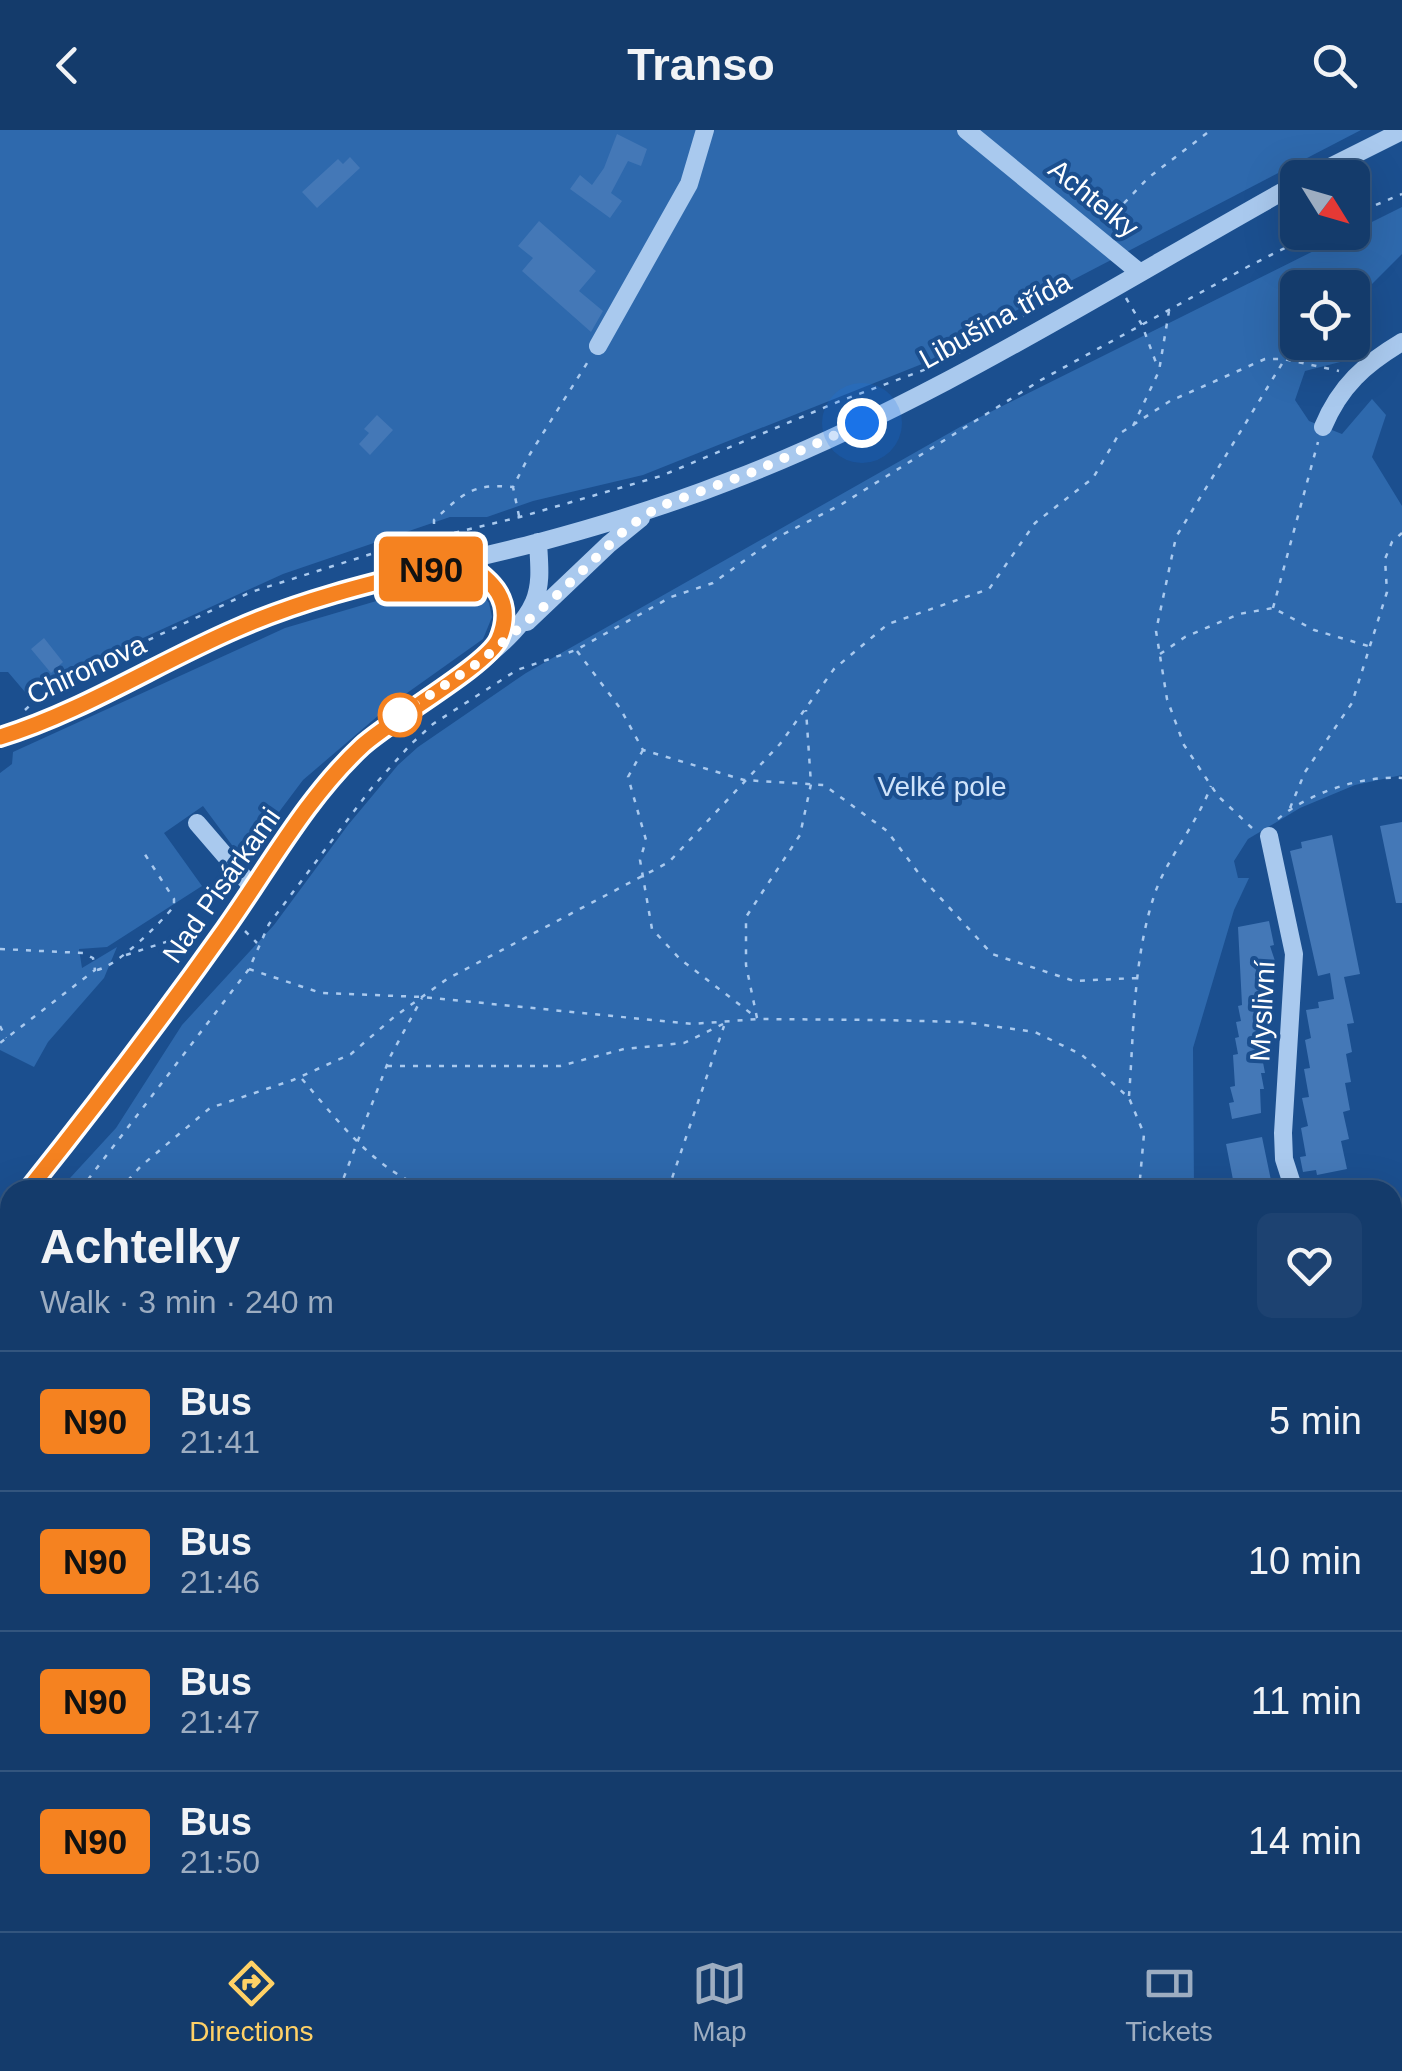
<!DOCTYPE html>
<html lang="en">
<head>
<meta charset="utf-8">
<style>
  :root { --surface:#143b6b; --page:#1d4271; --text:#f1f3f6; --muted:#9dadc1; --line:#33557e; --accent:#ffd166 }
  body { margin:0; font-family:Arial,sans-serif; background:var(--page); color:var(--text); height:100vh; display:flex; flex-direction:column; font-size:38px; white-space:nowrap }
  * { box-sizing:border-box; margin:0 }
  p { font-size:32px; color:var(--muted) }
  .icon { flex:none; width:55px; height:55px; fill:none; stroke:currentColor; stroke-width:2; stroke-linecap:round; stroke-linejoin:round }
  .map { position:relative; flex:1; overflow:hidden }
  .panel { position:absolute; left:0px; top:1050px; width:1402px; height:752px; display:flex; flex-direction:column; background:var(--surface); border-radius:30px 30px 0 0; box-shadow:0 10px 40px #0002,0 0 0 2px var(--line) }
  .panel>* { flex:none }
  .badge { padding:0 20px; border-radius:8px; font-size:35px; line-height:65px }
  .needle { width:65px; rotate:127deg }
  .buttons { position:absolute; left:1280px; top:30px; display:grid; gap:20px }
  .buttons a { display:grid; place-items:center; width:90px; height:90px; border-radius:15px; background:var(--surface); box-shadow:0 10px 40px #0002,0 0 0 2px var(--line); font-size:50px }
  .you { position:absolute; width:50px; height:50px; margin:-25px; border:8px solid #fff; border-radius:50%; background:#1a73e8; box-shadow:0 0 0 15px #1a73e833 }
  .map>.badge { position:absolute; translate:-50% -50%; box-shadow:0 0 0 5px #fff }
  .round { display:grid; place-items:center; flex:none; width:105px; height:105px; border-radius:15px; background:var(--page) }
  .headline { display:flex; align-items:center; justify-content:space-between; height:170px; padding:0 40px }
  h1 { font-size:48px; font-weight:700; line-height:75px }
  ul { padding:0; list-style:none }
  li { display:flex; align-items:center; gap:30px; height:140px; padding:0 40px; border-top:2px solid var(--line) }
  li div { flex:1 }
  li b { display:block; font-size:38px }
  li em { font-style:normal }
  li .badge { min-width:110px; font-weight:700; text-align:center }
  header { display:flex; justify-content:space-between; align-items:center; height:130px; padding:0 40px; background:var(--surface); font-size:45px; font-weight:700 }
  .tabs { display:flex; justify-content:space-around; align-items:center; height:140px; border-top:2px solid var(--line); background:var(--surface); font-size:28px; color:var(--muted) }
  .tabs a { display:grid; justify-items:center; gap:5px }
  .tabs .active { color:var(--accent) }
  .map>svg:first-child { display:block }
</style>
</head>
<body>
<header><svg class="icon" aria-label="back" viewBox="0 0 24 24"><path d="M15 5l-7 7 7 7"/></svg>Transo<svg class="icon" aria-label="search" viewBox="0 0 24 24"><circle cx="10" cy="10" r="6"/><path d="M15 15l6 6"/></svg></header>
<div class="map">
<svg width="1402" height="1801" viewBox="0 0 1402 1801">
  <rect width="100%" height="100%" fill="#1b4f8f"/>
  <path fill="#2e69ad" d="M0 0H1361L1038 168 927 232 643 345 533 371 487 387H450L283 444 25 562 8 542H0Z
    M1402 77V124L1353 173 1352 158H1298V212L1348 213V230L1305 241 1295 270 1309 291 1342 304 1372 269 1386 285 1372 327 1402 376V645L1355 655 1300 678 1248 709 1234 731 1238 748H1249L1234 780 1193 918 1194 1060H59L116 998 182 895 274 795 348 695 398 635 418 617 526 543 960 297Z
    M463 451 478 458 489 473 492 487 483 509 393 573 303 650 243 730 203 676 164 703 202 756 107 817 79 819 82 838 117 817 104 848 48 912 34 937 0 920V643L12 634 13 622 285 498 434 454Z
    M0 1267 10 1269V1792H1009V1801H0Z"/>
  <path fill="#4478b7" d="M617 4 647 19 641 36 628 31 611 63 622 71 610 88 570 59 580 45 592 55 604 38Z
    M350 27 360 38 317 78 302 62 338 29 343 34Z
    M539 91 596 141 579 161 603 181 591 202 522 141 533 128 518 116Z
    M377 285 393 300 370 325 359 314 369 303 364 299Z
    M44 508 63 532 51 543 31 519Z
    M1402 692V773H1396L1380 696Z
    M1332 705 1360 844 1344 847 1354 893 1347 894 1352 922 1346 924 1351 952 1345 953 1350 980 1343 982 1349 1009 1341 1011 1347 1039 1317 1045 1316 1040 1303 1042 1300 1027 1306 1026 1301 998 1308 996 1302 968 1309 967 1304 939 1310 938 1305 910 1311 908 1306 880 1319 878 1318 872 1334 869 1330 843 1318 846 1290 721 1302 718 1301 712Z
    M1269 791 1274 815 1270 816 1275 831H1272L1274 862 1269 863 1272 879 1271 894 1267 895 1268 910 1264 911 1267 927H1262L1265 943H1261L1264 959H1260L1261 983 1232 989 1229 973 1234 972 1230 957 1235 956 1233 925 1238 924 1235 908 1239 907 1236 892 1241 891 1238 876 1242 875 1238 797Z
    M1262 1007 1273 1060H1235L1226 1014Z"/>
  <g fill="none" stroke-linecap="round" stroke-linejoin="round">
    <path stroke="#a9c9ee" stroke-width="2.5" stroke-dasharray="5 8" stroke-linecap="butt" d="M1352 85 1402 64
      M1106 92 1148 48 1211 0
      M1126 168 1142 195 1158 238
      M1133 296 1159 241 1169 181
      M519 386 513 357 530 324 589 230
      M434 407V390C463 364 472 353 512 357
      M1273 478 1318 312
      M577 521 620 578 643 620 744 650 824 655 887 701 923 749 992 824 1074 851 1137 848
      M1160 524 1185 507 1239 484 1273 478 1314 500 1368 516
      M25 580 44 562 95 535 251 462 387 419 520 387 661 346 840 271 935 236 1043 175 1052 172
      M643 620 628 647 646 710 640 730 652 799 680 829 757 888
      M1290 678 1305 642 1352 573 1387 462 1385 429 1392 412 1402 403
      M1278 689C1308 663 1363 645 1402 648
      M1252 698 1218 666 1184 615 1167 569 1156 501 1176 407 1283 232
      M245 801 257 813
      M0 819 83 823 93 828 95 840 0 913
      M126 825 181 807 207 793
      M249 839 321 863 423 867 692 894 758 889 881 890 963 892 1035 902 1082 925 1129 968 1144 1004 1139 1060
      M97 840C117 836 161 793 174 776V769L144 723
      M757 888 746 835V787L800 705 811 654 806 580
      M0 896 6 908
      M387 936H560L624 919 684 913 723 894
      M302 949C339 992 376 1042 431 1060
      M1129 966C1134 900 1133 830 1154 766 1165 731 1197 694 1211 656
      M80 1060 249 839 269 794 370 660 410 615 433 594 517 540 576 520 671 467 713 453 776 408 842 374 1041 250 1249 136 1317 102
      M119 1060 141 1036 210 978 293 950 351 924 394 887 447 849 669 732 780 614 834 539 888 494 989 459 1035 393 1093 348 1119 304 1170 271 1265 229H1284L1339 241
      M339 1060 390 927 422 868
      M668 1060 724 896
      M0 1122 10 1125
      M1392 1137H1402
      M10 1159 0 1173 10 1184
      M0 1214 10 1209
      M1392 1482 1402 1478
      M0 1555 10 1550
      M0 1607 10 1620
      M0 1777 10 1774
      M149 1792 152 1801
      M948 1801 951 1792"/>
    <path stroke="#a9c9ee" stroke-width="18" d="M966 0 1139 142
      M1308 48 1402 1
      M598 216 689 54 705 0
      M1323 297C1340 256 1365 234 1402 212
      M462 431C499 453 516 471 496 514
      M527 492 609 414 641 388
      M0 607C99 577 186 515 283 480 366 450 454 434 540 412 603 395 666 376 727 352 923 278 1114 155 1298 53
      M197 693 253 758
      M1269 706 1294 824 1283 1003 1284 1029 1294 1060
      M28 1060C98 973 165 884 229 793 268 738 302 677 350 628 397 580 510 528 534 472 542 453 539 433 538 412
      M0 1095 10 1083
      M1392 1506 1402 1499
      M1392 1563 1402 1556
      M1207 1792 1209 1801
      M1043 1801 1044 1792
      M1148 1801 1149 1792
      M1399 1801 1397 1757 1402 1753"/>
  </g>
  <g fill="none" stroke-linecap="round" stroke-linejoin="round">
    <defs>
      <path id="line" d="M0 607C82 582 157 533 236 499 308 467 385 450 462 431 493 450 515 471 499 509 488 535 390 590 362 616 306 668 269 737 225 799 162 888 96 975 28 1060"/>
    </defs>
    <use href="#line" stroke="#fff" stroke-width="22"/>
    <use href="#line" stroke="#f58220" stroke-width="15"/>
    <path stroke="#fff" stroke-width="10" stroke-dasharray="0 18" d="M400 585 481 531 555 467 627 398 658 377 753 342 862 293"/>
  </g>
  <circle fill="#fff" stroke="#f58220" stroke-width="5" cx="400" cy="585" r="20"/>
  <g text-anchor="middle" stroke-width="8" stroke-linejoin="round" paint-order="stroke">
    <g font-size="28" fill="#fff" stroke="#1b4f8f">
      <text transform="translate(1094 68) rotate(39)" y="10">Achtelky</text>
      <text transform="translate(995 190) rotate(-29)" y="10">Libušina třída</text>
      <text transform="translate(86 539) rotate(-25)" y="10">Chironova</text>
      <text transform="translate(221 755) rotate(-55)" y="10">Nad Pisárkami</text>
      <text transform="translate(1262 881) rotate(-87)" y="10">Myslivní</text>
    </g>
    <g font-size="28" fill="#cfe3fa" stroke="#1b4f8f">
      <text x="942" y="666">Velké pole</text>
    </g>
  </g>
</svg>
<div class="buttons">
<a><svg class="needle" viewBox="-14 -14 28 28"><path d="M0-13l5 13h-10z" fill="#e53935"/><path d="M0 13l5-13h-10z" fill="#9dadc1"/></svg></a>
<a><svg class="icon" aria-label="locate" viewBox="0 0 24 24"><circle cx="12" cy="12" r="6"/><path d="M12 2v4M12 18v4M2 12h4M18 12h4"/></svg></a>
</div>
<div class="you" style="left:862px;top:293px"></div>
<b class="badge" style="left:431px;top:439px;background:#f58220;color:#111">N90</b>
<section class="panel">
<div class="headline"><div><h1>Achtelky</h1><p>Walk · 3 min · 240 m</p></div><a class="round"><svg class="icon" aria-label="heart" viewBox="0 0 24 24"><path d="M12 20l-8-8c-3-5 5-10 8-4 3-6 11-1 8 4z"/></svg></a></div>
<ul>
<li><span class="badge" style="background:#f58220;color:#111">N90</span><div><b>Bus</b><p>21:41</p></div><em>5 min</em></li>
<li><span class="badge" style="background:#f58220;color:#111">N90</span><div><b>Bus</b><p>21:46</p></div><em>10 min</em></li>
<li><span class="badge" style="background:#f58220;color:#111">N90</span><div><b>Bus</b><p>21:47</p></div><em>11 min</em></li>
<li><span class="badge" style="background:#f58220;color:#111">N90</span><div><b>Bus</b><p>21:50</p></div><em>14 min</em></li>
</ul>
</section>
</div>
<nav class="tabs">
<a class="active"><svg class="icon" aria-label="directions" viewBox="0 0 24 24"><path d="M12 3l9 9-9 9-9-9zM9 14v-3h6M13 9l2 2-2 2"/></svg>Directions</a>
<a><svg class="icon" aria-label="map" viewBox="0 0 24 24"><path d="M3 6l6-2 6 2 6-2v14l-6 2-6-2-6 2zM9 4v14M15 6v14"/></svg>Map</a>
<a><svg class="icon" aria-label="tickets" viewBox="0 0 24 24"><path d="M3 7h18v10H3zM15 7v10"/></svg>Tickets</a>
</nav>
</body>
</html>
